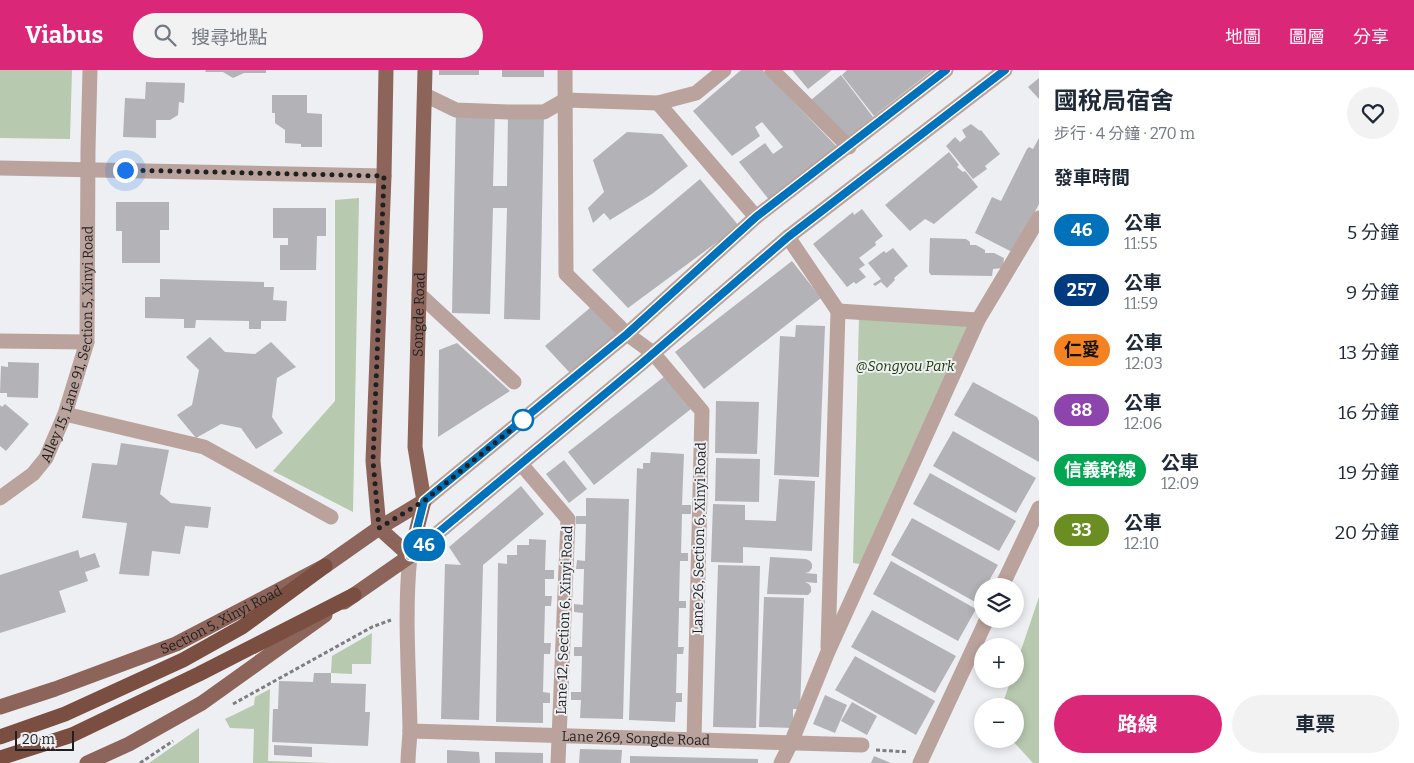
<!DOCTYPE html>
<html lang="zh-TW">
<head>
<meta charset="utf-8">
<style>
  :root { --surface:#fff; --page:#f2f2f3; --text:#1f2937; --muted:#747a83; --accent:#db2777 }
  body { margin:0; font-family:Bitter,"Noto Sans TC",serif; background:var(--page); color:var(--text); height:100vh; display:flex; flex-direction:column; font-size:19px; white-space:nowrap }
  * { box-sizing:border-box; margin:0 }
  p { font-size:16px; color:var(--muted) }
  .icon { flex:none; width:28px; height:28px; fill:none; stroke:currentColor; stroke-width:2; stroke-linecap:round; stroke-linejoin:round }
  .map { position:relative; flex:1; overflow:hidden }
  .drawer { display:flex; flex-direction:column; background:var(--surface); width:375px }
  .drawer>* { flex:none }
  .badge { padding:0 10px; border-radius:16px; font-size:18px; line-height:32px }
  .buttons { position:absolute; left:974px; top:508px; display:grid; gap:10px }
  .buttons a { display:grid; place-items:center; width:50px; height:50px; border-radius:50%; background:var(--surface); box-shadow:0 2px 8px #0003; font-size:25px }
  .scale { position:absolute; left:15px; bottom:12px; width:59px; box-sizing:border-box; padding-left:5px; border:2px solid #1f2021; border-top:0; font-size:14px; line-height:18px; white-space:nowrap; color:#1f2021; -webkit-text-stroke:4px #eeeff2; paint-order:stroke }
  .you { position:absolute; width:25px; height:25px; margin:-12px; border:4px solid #fff; border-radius:50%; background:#1a73e8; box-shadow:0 0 0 8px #1a73e833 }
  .map>.badge { position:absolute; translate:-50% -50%; box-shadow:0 0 0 2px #fff }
  h2 { padding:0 15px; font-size:19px; line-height:45px }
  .round { display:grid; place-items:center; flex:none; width:52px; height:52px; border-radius:26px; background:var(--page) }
  .headline { display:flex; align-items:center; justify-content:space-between; height:85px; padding:0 15px }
  h1 { font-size:24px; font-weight:700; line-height:38px }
  .button { display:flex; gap:10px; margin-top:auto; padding:10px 15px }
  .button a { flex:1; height:58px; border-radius:30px; background:var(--accent); color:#fff; font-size:20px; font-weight:700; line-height:58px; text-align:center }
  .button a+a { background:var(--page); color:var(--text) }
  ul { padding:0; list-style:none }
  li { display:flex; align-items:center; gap:15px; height:60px; padding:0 15px }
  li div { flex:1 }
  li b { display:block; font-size:19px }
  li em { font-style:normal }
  li .badge { min-width:55px; font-weight:700; text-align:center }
  header { display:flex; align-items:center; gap:30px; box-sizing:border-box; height:70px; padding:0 25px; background:var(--accent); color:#fff }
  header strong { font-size:24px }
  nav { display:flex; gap:28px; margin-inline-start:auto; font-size:18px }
  .search { width:350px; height:45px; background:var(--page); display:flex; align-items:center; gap:12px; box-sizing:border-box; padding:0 18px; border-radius:28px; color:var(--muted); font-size:19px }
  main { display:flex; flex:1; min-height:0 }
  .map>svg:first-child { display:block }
</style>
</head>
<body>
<header>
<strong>Viabus</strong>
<div class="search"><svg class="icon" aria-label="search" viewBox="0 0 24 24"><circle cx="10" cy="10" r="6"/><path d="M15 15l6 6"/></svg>搜尋地點</div>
<nav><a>地圖</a><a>圖層</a><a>分享</a></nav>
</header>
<main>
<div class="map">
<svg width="1039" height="693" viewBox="0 0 1039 693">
  <rect width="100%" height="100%" fill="#eeeff2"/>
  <path fill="#b7c9af" d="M0 0H72L70 69 0 68Z
    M359 128 353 442 273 401 335 331V130Z
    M859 247 978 250 867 495 853 493Z
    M1039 527V693H1033L1011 669H1015V636H1002L1011 609H1015V598Z
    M372 563 371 594H352V604L331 603 332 586Z
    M270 619 268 691 331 693H253L254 659 230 658 225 649 254 635 255 627Z
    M199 658V693H148H149Z"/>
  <path fill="#b3b2b6" d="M206 0H266V3H244L233 8 223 2H205Z
    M439 0H479V5H439Z
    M502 0H544V7H502Z
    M741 0H763L838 78 770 131 739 92 765 73 773 84 783 77 762 52 755 57 760 66 732 86 693 41Z
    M792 0H832L808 19Z
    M847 0H933L874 46 842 5Z
    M841 5 873 47 846 69 811 30Z
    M1039 8V29L1028 17Z
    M146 12 185 13 184 33 179 32 178 45 170 50H156V68L123 67 125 28 145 29Z
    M272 25H307V43L322 44V77H301V74L285 73V60L275 53V43H272Z
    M456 40H495L493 116H507L508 42H544L540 250 504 249 507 138H493L490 244 452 243Z
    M971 54 980 61 981 60 1000 84 985 96 987 99 973 109 946 76 955 67 960 72 966 67 962 60Z
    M627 62 662 64 688 96 652 124 610 150 604 143 593 153 588 138 604 122 593 90Z
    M1039 68V134L1014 183 975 163 992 127 1001 131 1027 79 1029 77 1033 79Z
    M949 82 959 95 957 97 963 102 965 101 978 117 934 154 925 149 910 161 885 135Z
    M700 109 739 156 628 238 592 200Z
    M116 132H169V160H160V193H122V161H116Z
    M273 138H326V166H317L316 200H280V175H288V168H273Z
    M862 139 883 166 875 172 876 175 859 188 865 195 859 199 866 207 856 214 854 212 847 217 813 174 853 142 854 145Z
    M930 168 966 169 970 172V175H976L985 180V183H994L1004 188 1003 198 993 199 992 206 931 205 929 202Z
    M893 178 908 196 894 208 895 210 887 218 881 212 875 216 873 214 881 209 868 193 884 181 886 183Z
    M792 191 821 228 704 319 675 282Z
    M160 209 264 212V217H274L273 230 287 231 286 251H261V259H249V251L196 250 195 258H184V249L145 248V227H160Z
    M591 237 620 265 569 302 545 276Z
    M796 255 825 256 819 407 774 405 780 266 795 267Z
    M210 267 225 282 255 284 271 272 296 297 277 308 272 347 283 363 256 379 241 358 221 354 196 368 177 345 192 335 199 300 186 287Z
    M457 273 510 321 438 367 439 280Z
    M8 292 39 293 38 328 7 327V323H0L1 296 8 297Z
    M665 306 691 339 594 415 568 382Z
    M973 312 1037 347 1039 351V392L954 345Z
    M716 331 759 332 757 384 715 383Z
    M5 334 29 354 6 381 0 376V335L2 337Z
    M953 361 1036 408 1016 443 933 396Z
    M121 373 169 380 160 424 171 433 211 437 208 458 185 456 180 484 152 481 149 506 119 504 127 453 82 448 92 393 117 395Z
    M651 382 684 384 682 435H691V444H682L681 483H688V491H680L679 531H686V538H679L678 577H684L683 584H677L676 623H682V632H676L675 652 629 650 637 398 643 399V393H650Z
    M716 388 760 389 759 432 715 431Z
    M564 390 587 419 569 433 546 404Z
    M930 403 1016 451 999 481 913 434Z
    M779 409 815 411 812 481 743 477V493L711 492 713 434 745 435V450L776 451Z
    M521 416 544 444 483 495 479 650 441 649 445 494 461 495 449 477Z
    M586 428 629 429 623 649 580 648 581 630H571V622H581L582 586H574V577H582L583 543 574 542V534L583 535 584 499H576L577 490 585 491 586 454H576V446H586Z
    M912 448 998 495 986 516H982V522L977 533 891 485Z
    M529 469 546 470 545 500H554V509H545V526H552L551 536H545L544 573H551L550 584H544L543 622 550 623V633H543V653L496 652 498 493 507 494V485H517V475H529Z
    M78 480 80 488 95 483 100 497 85 502 88 511 59 521 66 542 0 563V505Z
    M770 487 806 489 810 491 812 494V498L809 502 805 503 817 504V513L805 512 809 514 811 517V522L808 525 767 524Z
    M891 491 976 539 958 571 873 524Z
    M718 495 760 496 756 658 713 657Z
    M764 527 804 528 800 639H793V658L759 657Z
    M872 540 956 586 935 623 851 577Z
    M855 586 935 631 916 665 835 620Z
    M314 603H331V613L366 614 365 642H370L368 676 272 672 273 639H278L279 611 313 612Z
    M825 625 847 635 835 663 813 654Z
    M852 632 877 646 867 665 841 651Z
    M274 675 312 677V687L274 685Z
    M580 679 622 680 621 693H579Z
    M447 680 479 682 480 693H447Z
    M495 682 543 683V693H495Z
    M630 686 758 689V693H630Z
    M874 686 891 693H871Z"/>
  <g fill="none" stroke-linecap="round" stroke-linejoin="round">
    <path stroke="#7d7e80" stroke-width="3" stroke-dasharray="4 2.5" stroke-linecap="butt" d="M233 634 372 557 391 550
      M876 680 908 682
      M140 693 173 671"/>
    <g stroke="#bba39d" stroke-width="15">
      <path d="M565 0 566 204 627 264 653 283 702 341 694 670"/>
      <path d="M772 0 849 77"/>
      <path d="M425 25 456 40 508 42H544L565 30 658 33 696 23 724 0"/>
      <path d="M658 33 756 147"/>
      <path d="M0 98 384 106"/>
      <path d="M788 167 838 241 828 577"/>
      <path d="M419 224 514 312"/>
      <path d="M838 241 978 250"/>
      <path d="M0 271 87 272"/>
      <path d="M65 344 204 377 331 447"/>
      <path d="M521 394 568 449 558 693"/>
      <path id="s1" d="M0 428 33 404 46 388 65 344 87 272 88 79 90 0"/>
      <path d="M424 431 627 264 756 147 946 0"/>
      <path d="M1002 516 1039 438"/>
      <path id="s2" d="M410 661 862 675"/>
      <path d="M408 693C408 681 410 670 410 659 409 601 404 543 410 486L642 293 788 167 1005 0"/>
      <path d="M781 693 791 673 827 584 978 250 1039 148"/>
      <path d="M920 693 987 549"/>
    </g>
    <g stroke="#8d645a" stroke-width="15">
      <path d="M386 0 384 106 373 391 379 458 410 486"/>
      <path id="s3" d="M410 486 424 431 415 377 425 0"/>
      <path d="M344 532 410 486"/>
      <path id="s4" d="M0 637 55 619 176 574 325 496 379 458 424 431"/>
      <path d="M87 693 129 674 202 633 325 545"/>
    </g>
    <path stroke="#7b4e42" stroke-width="15" d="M0 667 65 644 183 590 242 557 325 496
      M0 688 72 665 199 604 354 525"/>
  </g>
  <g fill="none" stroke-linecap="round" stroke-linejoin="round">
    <defs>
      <path id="line" d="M946 0 756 147 627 264 424 431 410 486 642 293 788 167 1005 0"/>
    </defs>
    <use href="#line" stroke="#fff" stroke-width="11"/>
    <use href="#line" stroke="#0072bc" stroke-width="8"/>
    <path stroke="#1f2021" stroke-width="5" stroke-dasharray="0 9" d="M125 100 384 106 373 391 379 458 424 431 523 350"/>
  </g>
  <circle fill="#fff" stroke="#0072bc" stroke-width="2.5" cx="523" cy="350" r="10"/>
  <g text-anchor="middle" stroke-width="4" stroke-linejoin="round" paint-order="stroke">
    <g font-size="14" fill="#1f2021" stroke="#eeeff2">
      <text dy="5" stroke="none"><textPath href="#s3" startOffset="244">Songde Road</textPath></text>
      <text dy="5" stroke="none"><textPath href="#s1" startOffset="179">Alley 15, Lane 91, Section 5, Xinyi Road</textPath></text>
      <text transform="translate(699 468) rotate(-89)" y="5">Lane 26, Section 6, Xinyi Road</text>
      <text dy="5" stroke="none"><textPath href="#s4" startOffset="238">Section 5, Xinyi Road</textPath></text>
      <text transform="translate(564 550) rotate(-88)" y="5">Lane 12, Section 6, Xinyi Road</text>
      <text dy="5" stroke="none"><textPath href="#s2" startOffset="226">Lane 269, Songde Road</textPath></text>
    </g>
    <g font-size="14" font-style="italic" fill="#173b00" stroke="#eeeff2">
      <text x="905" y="301">@Songyou Park</text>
    </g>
  </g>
</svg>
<div class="buttons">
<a><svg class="icon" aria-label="layers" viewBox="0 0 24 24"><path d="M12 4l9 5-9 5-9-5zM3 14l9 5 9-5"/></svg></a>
<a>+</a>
<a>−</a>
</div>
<div class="scale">20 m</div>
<div class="you" style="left:125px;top:100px"></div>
<b class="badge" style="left:424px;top:475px;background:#0072bc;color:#fff">46</b>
</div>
<section class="drawer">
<div class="headline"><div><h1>國稅局宿舍</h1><p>步行 · 4 分鐘 · 270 m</p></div><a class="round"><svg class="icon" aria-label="heart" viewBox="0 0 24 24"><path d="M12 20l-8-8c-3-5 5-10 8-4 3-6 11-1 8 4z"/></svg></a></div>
<h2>發車時間</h2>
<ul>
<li><span class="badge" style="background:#0072bc;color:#fff">46</span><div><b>公車</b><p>11:55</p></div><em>5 分鐘</em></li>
<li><span class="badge" style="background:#003b80;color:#fff">257</span><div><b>公車</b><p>11:59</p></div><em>9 分鐘</em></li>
<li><span class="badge" style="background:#f58220;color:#111">仁愛</span><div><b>公車</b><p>12:03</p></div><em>13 分鐘</em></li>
<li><span class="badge" style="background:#8e44ad;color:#fff">88</span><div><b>公車</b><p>12:06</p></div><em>16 分鐘</em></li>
<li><span class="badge" style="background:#00a651;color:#fff">信義幹線</span><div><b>公車</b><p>12:09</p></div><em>19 分鐘</em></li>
<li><span class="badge" style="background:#6b8e23;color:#fff">33</span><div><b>公車</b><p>12:10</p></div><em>20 分鐘</em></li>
</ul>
<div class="button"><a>路線</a><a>車票</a></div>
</section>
</main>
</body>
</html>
